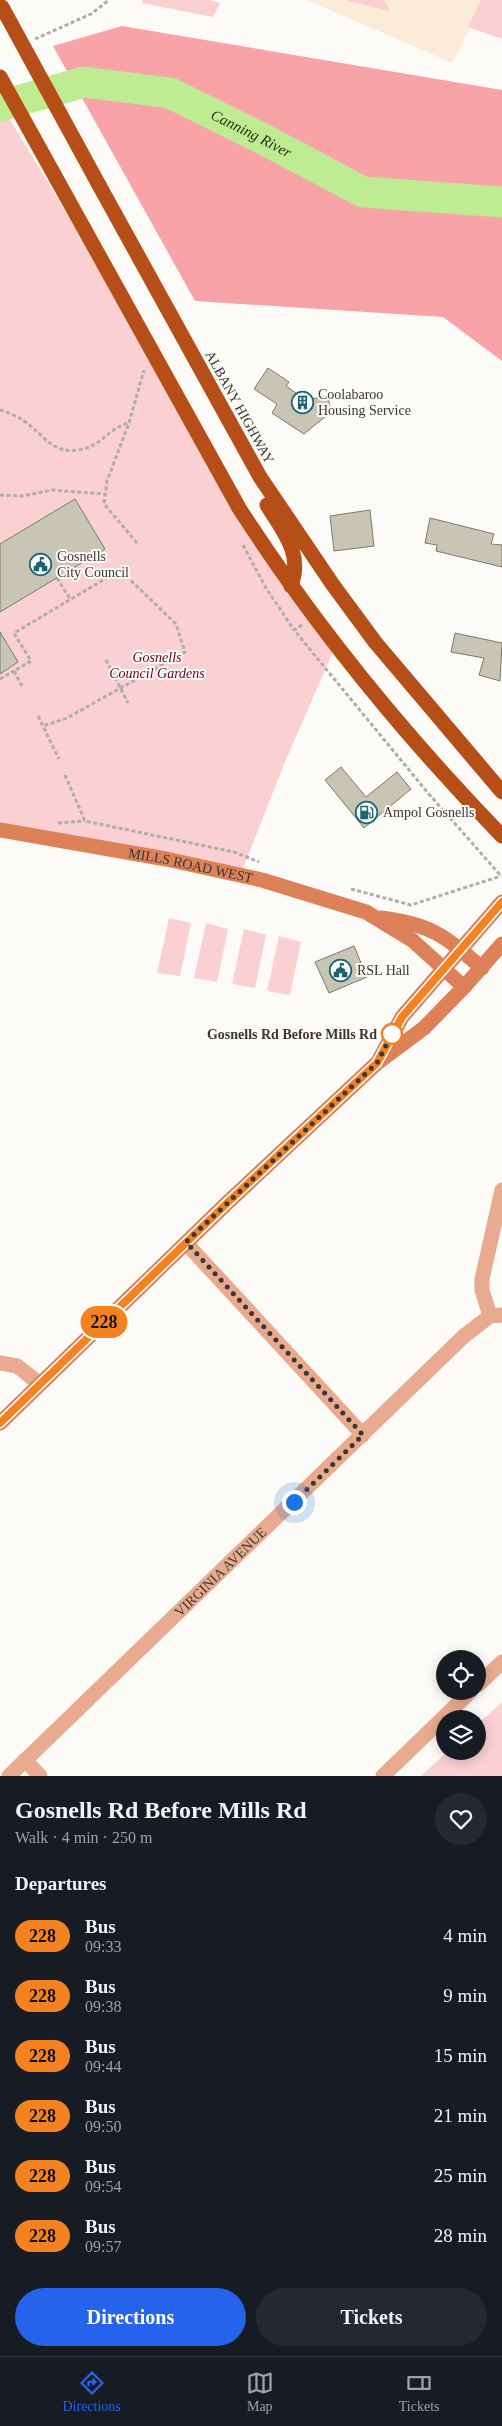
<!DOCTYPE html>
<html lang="en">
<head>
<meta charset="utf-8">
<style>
  :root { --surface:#171b24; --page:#242831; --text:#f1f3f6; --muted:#9ea1a6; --line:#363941; --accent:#2563eb }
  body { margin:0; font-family:"Times New Roman",serif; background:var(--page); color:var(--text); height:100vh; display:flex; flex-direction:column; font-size:19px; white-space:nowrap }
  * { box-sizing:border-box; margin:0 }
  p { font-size:16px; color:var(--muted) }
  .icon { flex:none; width:28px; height:28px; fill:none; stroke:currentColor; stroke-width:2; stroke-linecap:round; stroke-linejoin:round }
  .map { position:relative; height:1776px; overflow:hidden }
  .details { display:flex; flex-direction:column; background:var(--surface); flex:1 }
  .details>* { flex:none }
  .badge { padding:0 10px; border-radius:16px; font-size:18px; line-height:32px }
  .tools { position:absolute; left:436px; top:1650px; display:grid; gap:10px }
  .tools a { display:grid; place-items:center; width:50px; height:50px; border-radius:50%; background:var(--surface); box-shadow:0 2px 12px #0003; font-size:25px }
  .you { position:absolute; width:25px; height:25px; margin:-12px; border:4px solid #fff; border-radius:50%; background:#1a73e8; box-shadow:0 0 0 8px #1a73e833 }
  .map>.badge { position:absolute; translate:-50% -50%; box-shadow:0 0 0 2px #fff }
  h2 { padding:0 15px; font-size:19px; line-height:45px }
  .round { display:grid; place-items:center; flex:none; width:52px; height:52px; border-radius:26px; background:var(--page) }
  .overview { display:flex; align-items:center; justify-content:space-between; height:85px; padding:0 15px }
  h1 { font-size:24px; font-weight:800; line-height:38px }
  .cta { display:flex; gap:10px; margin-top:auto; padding:10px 15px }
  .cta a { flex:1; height:58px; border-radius:30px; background:var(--accent); color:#fff; font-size:20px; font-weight:800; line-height:58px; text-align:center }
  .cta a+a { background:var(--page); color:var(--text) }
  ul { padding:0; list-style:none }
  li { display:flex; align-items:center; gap:15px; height:60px; padding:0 15px }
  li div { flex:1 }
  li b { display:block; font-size:19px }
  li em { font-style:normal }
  li .badge { min-width:55px; font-weight:700; text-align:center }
  .tabs { display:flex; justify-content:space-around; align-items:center; height:70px; border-top:1px solid var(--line); background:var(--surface); font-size:14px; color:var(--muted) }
  .tabs a { display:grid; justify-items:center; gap:2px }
  .tabs .on { color:var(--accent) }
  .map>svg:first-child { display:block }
</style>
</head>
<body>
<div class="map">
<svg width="502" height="1776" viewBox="0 0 502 1776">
  <rect width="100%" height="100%" fill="#fdfbf8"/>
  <path fill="#fcecd7" d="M307 0H485L452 63Z"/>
  <path fill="#fad0d2" d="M143 0H210L220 3 213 17 142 3Z
    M344 0H384L390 11Z
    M481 0H502V39L468 27Z
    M0 103 291 586 336 645 284 764 242 871 0 833Z
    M169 918 191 923 180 976 157 973Z
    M206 923 228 929 217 982 194 978Z
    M244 929 266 935 255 988 232 984Z
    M279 936 301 942 290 995 267 991Z
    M502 1702V1776H421L448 1751H478V1724Z"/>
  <path fill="#f7a3a7" d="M122 26 502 90V361L443 317 195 301 53 46Z"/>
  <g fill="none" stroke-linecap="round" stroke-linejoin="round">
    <path stroke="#bfeb92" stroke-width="31" id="s1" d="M0 106 84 82 170 93 263 139 363 192 502 202"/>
  </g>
  <path fill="#c7c5b4" stroke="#7a796a" d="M268 368 289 382 286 386 306 400 328 396 331 412 304 434 272 413 277 404 254 389Z
    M75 499 105 549 0 612V544Z
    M370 510 374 546 334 551 330 516Z
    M430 518 494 534 491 544 502 545V567L436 551 437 545 425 543Z
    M0 632 18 662 0 674Z
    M455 633 502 643 500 681 479 675 484 658 451 652Z
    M341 767 366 797 397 772 411 789 364 828 325 780Z
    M354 946 367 977 329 993 315 962Z"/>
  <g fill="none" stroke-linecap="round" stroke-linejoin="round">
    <path stroke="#b0adaa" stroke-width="3" stroke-dasharray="4 2.5" stroke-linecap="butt" d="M35 39 91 14 109 0
      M0 410C8 412 17 416 24 421 46 436 52 456 83 449 102 445 110 427 129 423
      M0 495 23 496 52 490 105 494
      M137 543 104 504 107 481 129 423 144 370
      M243 545 266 588 294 630
      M57 578 70 599
      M302 625 294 630 428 793 501 876
      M106 660 128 703
      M0 679 14 671
      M22 686 14 671 31 661 14 633 120 570 176 624 185 652 67 718 43 726
      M38 716 59 759
      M65 775 85 821 234 852 259 862
      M58 823 85 821
      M351 889 411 905 501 876"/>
    <g stroke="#e9ab8f" stroke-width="15">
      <path d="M186 1243 363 1435"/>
      <path d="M490 1316 482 1290V1279L502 1190"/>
      <path d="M0 1363 17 1366 40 1384"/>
      <path d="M478 1685 502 1662"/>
      <path d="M25 1760 40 1776"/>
      <path id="s2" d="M9 1776 464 1336 490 1316 502 1315"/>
      <path d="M383 1776 471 1691"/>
    </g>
    <g stroke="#dc8158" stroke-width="15">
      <path id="s3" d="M0 830 166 859 262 880 366 912 412 940 464 987"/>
      <path d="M381 918C431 924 445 936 482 968"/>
      <path d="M379 1060 402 1017 502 902"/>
      <path d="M0 1423 226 1204 377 1063 424 1028 464 987 502 944"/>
    </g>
    <path stroke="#b64f17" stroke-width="15" d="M0 77 239 508C315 626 404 735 502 836
      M99 185 260 477 333 585 375 642 502 792
      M267 505C284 533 303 553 291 586"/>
    <path stroke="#b64f17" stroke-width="15" d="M2 7 99 185"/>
  </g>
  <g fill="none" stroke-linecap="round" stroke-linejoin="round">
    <defs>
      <path id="line" d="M0 1423 226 1204 377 1063 402 1017 502 902"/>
    </defs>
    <use href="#line" stroke="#fff" stroke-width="11"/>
    <use href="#line" stroke="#f58220" stroke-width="8"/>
    <path stroke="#3b3732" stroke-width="5" stroke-dasharray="0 9" d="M294 1502 363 1435 186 1242 377 1063 393 1032 392 1034"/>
  </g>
  <defs>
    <symbol id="building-ring" viewBox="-11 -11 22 22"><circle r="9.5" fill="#fdfbf8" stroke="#1c6373" stroke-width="1.5"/><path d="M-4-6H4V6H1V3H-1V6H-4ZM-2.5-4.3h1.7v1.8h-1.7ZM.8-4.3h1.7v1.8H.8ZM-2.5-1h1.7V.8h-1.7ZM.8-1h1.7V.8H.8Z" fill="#1c6373"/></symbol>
    <symbol id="civic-ring" viewBox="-11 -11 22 22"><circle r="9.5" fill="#fdfbf8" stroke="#1c6373" stroke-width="1.5"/><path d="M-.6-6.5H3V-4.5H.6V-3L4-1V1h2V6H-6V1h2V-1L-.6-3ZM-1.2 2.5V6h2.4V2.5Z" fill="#1c6373"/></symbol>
    <symbol id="fuel-ring" viewBox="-11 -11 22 22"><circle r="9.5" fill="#fdfbf8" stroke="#1c6373" stroke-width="1.5"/><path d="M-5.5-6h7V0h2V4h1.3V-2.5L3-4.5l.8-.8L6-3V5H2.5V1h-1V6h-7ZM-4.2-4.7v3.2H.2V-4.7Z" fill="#1c6373"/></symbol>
  </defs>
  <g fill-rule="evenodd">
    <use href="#building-ring" x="290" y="390" width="25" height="25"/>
    <use href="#civic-ring" x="28" y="552" width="25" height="25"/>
    <use href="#fuel-ring" x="354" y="800" width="25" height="25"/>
    <use href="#civic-ring" x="328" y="958" width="25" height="25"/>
  </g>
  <circle fill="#fff" stroke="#f58220" stroke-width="2.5" cx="392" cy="1034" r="10"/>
  <g text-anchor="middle" stroke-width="4" stroke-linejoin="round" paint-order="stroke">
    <g font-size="14" fill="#3b3732" stroke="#fdfbf8" text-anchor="start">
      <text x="318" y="399">Coolabaroo<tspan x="318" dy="16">Housing Service</tspan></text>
      <text x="57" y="561">Gosnells<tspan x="57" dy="16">City Council</tspan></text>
      <text x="383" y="817">Ampol Gosnells</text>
      <text x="357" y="975">RSL Hall</text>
    </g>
    <g font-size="14" fill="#3b3732" stroke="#fdfbf8">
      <text transform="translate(240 407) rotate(61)" y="5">ALBANY HIGHWAY</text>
      <text dy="5" stroke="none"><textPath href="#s3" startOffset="194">MILLS ROAD WEST</textPath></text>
      <text dy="5" stroke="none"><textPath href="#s2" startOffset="294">VIRGINIA AVENUE</textPath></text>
    </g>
    <g font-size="14" font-style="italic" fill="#62031c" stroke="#fdfbf8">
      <text x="157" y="662">Gosnells<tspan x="157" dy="16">Council Gardens</tspan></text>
    </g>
    <g font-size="14" font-weight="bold" fill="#3b3732" stroke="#fdfbf8" text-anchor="end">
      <text x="377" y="1039">Gosnells Rd Before Mills Rd</text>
    </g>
    <g font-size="15" font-style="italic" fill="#21320d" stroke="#fdfbf8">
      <text dy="5" stroke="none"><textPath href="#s1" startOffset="265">Canning River</textPath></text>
    </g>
  </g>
</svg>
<div class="tools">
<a><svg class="icon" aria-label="locate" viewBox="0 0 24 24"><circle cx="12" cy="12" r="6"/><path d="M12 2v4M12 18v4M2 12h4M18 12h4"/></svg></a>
<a><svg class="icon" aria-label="layers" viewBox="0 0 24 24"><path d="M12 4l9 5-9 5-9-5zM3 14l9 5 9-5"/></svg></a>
</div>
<div class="you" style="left:294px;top:1502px"></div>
<b class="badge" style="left:104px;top:1322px;background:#f58220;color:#111">228</b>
</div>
<section class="details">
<div class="overview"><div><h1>Gosnells Rd Before Mills Rd</h1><p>Walk · 4 min · 250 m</p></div><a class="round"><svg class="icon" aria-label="heart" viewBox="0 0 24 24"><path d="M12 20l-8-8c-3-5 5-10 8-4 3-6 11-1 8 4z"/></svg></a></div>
<h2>Departures</h2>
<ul>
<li><span class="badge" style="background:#f58220;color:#111">228</span><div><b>Bus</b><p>09:33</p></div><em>4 min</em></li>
<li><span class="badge" style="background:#f58220;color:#111">228</span><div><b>Bus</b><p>09:38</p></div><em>9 min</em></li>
<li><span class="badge" style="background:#f58220;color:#111">228</span><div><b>Bus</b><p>09:44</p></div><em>15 min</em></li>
<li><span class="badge" style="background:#f58220;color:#111">228</span><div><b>Bus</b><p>09:50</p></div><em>21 min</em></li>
<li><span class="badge" style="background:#f58220;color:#111">228</span><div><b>Bus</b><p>09:54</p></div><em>25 min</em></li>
<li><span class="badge" style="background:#f58220;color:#111">228</span><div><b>Bus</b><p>09:57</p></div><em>28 min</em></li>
</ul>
<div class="cta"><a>Directions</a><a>Tickets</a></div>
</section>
<nav class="tabs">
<a class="on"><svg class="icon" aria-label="directions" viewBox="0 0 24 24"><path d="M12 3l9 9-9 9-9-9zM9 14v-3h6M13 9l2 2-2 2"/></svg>Directions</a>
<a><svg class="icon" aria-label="map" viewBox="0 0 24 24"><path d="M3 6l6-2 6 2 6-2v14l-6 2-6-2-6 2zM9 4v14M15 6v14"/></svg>Map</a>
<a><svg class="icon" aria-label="tickets" viewBox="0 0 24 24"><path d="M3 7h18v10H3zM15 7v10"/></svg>Tickets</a>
</nav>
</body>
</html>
